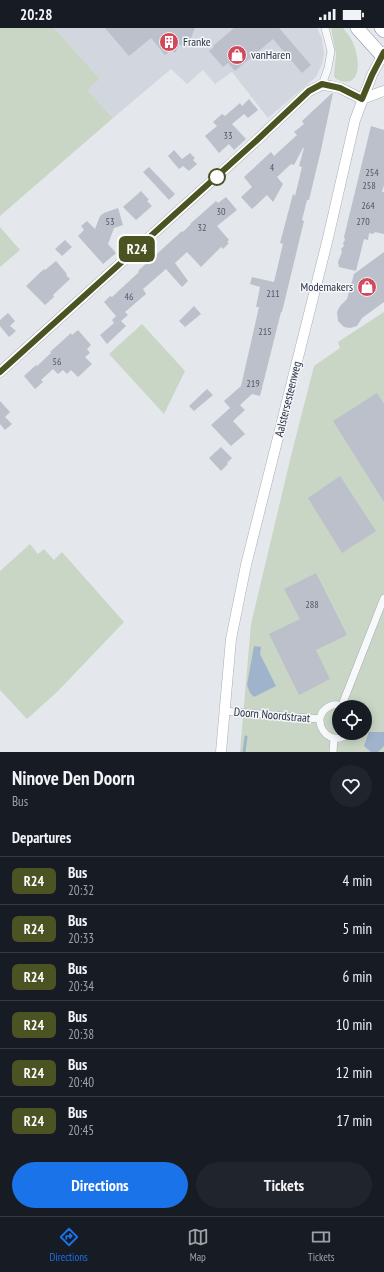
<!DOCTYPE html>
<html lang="en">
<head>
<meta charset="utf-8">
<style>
  :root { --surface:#171b24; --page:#20242c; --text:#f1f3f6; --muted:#9ea1a6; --line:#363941; --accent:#1a73e8 }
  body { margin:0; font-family:"PT Sans Narrow",sans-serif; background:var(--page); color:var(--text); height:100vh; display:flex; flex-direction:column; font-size:15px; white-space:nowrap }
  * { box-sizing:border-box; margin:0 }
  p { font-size:13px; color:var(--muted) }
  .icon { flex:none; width:22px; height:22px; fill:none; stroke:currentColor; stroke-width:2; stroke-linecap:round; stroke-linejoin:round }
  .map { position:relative; height:724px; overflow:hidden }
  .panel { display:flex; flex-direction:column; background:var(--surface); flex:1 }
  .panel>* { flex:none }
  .badge { padding:0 8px; border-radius:6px; font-size:14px; line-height:26px }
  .fabs { position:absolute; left:332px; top:672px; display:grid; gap:8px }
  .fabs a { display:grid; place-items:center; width:40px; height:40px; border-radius:50%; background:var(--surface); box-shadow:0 2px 10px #0003; font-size:20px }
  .map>.badge { position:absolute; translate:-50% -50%; box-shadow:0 0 0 2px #fff }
  h2 { padding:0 12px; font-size:15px; line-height:36px }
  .round { display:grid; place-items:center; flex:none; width:42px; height:42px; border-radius:21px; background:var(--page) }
  .overview { display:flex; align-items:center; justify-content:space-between; height:68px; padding:0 12px }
  h1 { font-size:19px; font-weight:600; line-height:30px }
  .button { display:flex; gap:8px; margin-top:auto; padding:8px 12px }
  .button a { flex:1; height:46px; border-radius:24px; background:var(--accent); color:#fff; font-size:16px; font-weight:600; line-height:46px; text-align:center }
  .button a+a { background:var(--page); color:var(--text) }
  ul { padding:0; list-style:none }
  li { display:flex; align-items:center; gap:12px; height:48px; padding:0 12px; border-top:1px solid var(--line) }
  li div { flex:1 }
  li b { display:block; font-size:15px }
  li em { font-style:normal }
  li .badge { min-width:44px; font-weight:700; text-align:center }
  .status { display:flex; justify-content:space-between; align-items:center; height:28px; padding:0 20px; background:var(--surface); direction:ltr }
  .status svg { height:11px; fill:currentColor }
  .tabs { display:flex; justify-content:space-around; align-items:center; height:56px; border-top:1px solid var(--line); background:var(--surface); font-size:11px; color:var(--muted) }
  .tabs a { display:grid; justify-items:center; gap:2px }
  .tabs .selected { color:var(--accent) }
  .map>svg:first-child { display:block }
</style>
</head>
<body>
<div class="status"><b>20:28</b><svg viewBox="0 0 49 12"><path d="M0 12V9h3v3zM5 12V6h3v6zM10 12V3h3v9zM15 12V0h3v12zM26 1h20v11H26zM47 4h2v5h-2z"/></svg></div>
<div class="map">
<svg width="384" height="724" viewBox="0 0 384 724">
  <rect width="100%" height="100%" fill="#e4e7ec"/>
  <path fill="#d2d6de" d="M54 0H317L322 11 324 26 322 36 316 49 268 90 232 44 215 56 203 42 187 56 171 41 113 90 87 62 100 51Z"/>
  <path fill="#c9d6c5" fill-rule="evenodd" d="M0 0H54L100 51 87 62 113 90 0 188Z
    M331 0H343C346 4 350 8 352 13 357 22 363 48 350 53 344 55 340 53 335 50L334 48 336 26Z
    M0 199 20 222 0 239Z
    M384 284V724H240L251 596 291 428 314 338 340 320 338 314ZM339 679H365V705H339Z
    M142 296 185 343 164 386 109 326Z
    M30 516 38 526 44 521 54 532 62 524 124 594 57 664 27 691 0 662V543Z"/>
  <path fill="#9fb4cc" d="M254 618 261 619 260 626 276 658 254 669 250 665 247 657Z
    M369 704H384V718L378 724H371L364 718Z"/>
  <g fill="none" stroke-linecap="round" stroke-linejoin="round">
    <path stroke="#9fb4cc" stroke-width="3" d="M244 724 246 709"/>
  </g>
  <path fill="#bbc0ca" d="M105 0H195L190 12 187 10 182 18 179 16 175 25 171 22 165 27 151 10 129 28Z
    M234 0H279L311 37 302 45 273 11 235 43 228 35 223 39 209 23 214 19 213 18Z
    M332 65H333L321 122 309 172H307L302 192 304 193 282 284H281L260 368 252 366 240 377 245 382 233 393 245 406 231 418 211 397 230 380 224 373 241 358 259 279H256L260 259 250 256 252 249 274 254 283 216 280 215 293 166 295 168 302 139 299 138 304 120H303L294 137 291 136 277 149 283 156 273 174 267 167 252 181 241 169 252 159 244 149 271 124 274 128 297 107 294 104 304 96 302 93Z
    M249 71 258 82 248 90 244 86 232 96 246 111 234 122 229 116 219 125 205 108 217 98 213 94 222 86 225 88 240 75 242 78Z
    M371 98 384 102V157L382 164H384V206L375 204 373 206 369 205 368 212 364 211 356 243 339 239 338 234 342 224 341 221 344 218 343 215 345 212 344 209Z
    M174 122 182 131 190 125 195 130 193 132 197 136 189 143 183 138 179 141 168 128Z
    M149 139 175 166 169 172 143 144Z
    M141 163 149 172 147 173 152 178 136 192 123 179Z
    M226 169 237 182 217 198 229 212 227 214 229 215 223 221 221 219 201 239 187 224 175 235 188 253 182 259 166 241 143 261 146 266 125 284 128 287 121 293 126 298 107 316 100 307 114 295 112 292 116 288 104 274 110 268 112 269 139 244 138 243 182 203 183 204 191 196H190L216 173 218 175Z
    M118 180 123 197 114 200 108 216 116 225 103 236 78 208 84 202 81 198 87 193 95 201 100 188 104 185Z
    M65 212 72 219 62 228 55 221Z
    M384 224V274L362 290 357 298 350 300 344 299 338 293 337 284 340 278 347 271 354 246Z
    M56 233 67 246 66 247 70 251 53 267 54 269 45 277 26 258 44 241 45 242Z
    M194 278 201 286 185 299 179 293Z
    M8 285 15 293 10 298 16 303 9 309 0 298V292Z
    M78 302 91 317 87 321 90 325 85 329 92 336 78 349 71 342 67 346 63 342 58 346 53 341 41 352 43 354 35 361 24 348 36 337 37 338 51 325 50 324 71 305 72 307Z
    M207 361 213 367 194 383 189 378Z
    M377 365 384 376V474L333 393Z
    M0 373 10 384 5 389 12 396 5 402 0 396Z
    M221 419 232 430 227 435 228 436 221 443 209 430Z
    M340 448 376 503 342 525 308 470Z
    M316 545 347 607 316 622 330 651 299 667 269 606 300 591 284 561Z"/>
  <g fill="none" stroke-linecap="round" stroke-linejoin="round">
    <defs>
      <path id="street" d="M322 57 328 40 331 23 325 0
        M342 677 384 570
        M345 679C341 677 335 676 330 678 307 689 328 723 349 705
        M224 683 320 691
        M333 724 334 710"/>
      <path id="secondary" d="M362 71 384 63
        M0 344 256 113 309 63 322 57 331 58 340 60 362 71
        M221 724 231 611 246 537 328 210 355 92 372 47 384 24"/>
      <path id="highway" d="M357 0 384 30
        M381 0 384 3"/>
    </defs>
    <use href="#street" stroke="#a9aeb7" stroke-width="8"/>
    <use href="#secondary" stroke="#a9aeb7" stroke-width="11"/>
    <use href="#highway" stroke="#8b94a3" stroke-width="14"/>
    <use href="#street" stroke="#f7f8fa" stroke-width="7"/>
    <use href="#secondary" stroke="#fff" stroke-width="10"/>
    <use href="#highway" stroke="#fff" stroke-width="13"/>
  </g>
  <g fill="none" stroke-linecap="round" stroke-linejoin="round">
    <defs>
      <path id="line" d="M0 344 256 113 309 63 322 56 340 60 362 71 372 47 384 24"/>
    </defs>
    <use href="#line" stroke="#fff" stroke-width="9"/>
    <use href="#line" stroke="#4a5321" stroke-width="6"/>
  </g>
  <defs>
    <symbol id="building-disc" viewBox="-11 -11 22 22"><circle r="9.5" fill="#d1495b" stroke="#f4f6f9"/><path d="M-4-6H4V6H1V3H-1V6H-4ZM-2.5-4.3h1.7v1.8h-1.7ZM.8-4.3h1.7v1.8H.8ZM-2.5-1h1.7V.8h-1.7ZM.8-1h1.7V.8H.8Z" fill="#fff"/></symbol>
    <symbol id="shop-disc" viewBox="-11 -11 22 22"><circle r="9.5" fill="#d1495b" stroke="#f4f6f9"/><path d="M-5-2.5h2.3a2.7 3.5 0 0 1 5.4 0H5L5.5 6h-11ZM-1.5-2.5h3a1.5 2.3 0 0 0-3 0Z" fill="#fff"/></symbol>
  </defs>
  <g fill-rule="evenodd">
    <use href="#building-disc" x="158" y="3" width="22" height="22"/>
    <use href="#shop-disc" x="226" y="16" width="22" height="22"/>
    <use href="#shop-disc" x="356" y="248" width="22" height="22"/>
  </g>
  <circle fill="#fff" stroke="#4a5321" stroke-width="2" cx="217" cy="149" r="8"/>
  <g text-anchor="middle" stroke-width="3" stroke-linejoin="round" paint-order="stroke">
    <g font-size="10" fill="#4f5766">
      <text x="228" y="111">33</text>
      <text x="272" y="143">4</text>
      <text x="372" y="148">254</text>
      <text x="369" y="161">258</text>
      <text x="368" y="181">264</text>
      <text x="221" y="187">30</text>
      <text x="110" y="197">53</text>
      <text x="363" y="197">270</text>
      <text x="202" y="203">32</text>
      <text x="273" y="269">211</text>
      <text x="129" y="272">46</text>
      <text x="265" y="307">215</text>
      <text x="57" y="337">56</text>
      <text x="253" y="359">219</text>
      <text x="312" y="580">288</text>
    </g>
    <g font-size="12" fill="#2b3445" stroke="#f4f6f9" text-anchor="start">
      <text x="183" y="18">Franke</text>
      <text x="251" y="31">vanHaren</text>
      <text x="353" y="263" text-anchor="end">Modemakers</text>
    </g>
    <g font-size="12" fill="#2b3445" stroke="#f4f6f9">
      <text transform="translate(288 371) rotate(-76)" y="4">Aalstersesteenweg</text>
      <text transform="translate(272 687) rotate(5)" y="4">Doorn Noordstraat</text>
    </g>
  </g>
</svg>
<div class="fabs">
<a><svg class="icon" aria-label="locate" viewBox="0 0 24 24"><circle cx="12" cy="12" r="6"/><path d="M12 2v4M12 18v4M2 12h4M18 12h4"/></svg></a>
</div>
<b class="badge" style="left:137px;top:221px;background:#4a5321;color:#fff">R24</b>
</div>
<section class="panel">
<div class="overview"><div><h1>Ninove Den Doorn</h1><p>Bus</p></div><a class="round"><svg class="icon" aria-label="heart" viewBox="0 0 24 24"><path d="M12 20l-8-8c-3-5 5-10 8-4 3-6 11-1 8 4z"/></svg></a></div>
<h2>Departures</h2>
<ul>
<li><span class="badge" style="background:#4a5321;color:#fff">R24</span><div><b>Bus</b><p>20:32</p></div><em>4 min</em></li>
<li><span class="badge" style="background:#4a5321;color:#fff">R24</span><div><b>Bus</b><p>20:33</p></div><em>5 min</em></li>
<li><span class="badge" style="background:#4a5321;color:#fff">R24</span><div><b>Bus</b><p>20:34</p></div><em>6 min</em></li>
<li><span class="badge" style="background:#4a5321;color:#fff">R24</span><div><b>Bus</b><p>20:38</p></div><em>10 min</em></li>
<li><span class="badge" style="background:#4a5321;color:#fff">R24</span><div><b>Bus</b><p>20:40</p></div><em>12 min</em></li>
<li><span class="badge" style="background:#4a5321;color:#fff">R24</span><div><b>Bus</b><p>20:45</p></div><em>17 min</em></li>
</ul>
<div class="button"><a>Directions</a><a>Tickets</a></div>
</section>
<nav class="tabs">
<a class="selected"><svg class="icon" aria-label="directions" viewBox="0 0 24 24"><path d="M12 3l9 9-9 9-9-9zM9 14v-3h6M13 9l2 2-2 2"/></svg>Directions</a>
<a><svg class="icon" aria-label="map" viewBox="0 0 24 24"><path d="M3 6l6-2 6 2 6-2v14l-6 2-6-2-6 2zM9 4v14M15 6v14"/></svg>Map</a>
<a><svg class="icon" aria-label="tickets" viewBox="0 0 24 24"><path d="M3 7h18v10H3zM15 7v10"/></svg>Tickets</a>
</nav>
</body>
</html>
